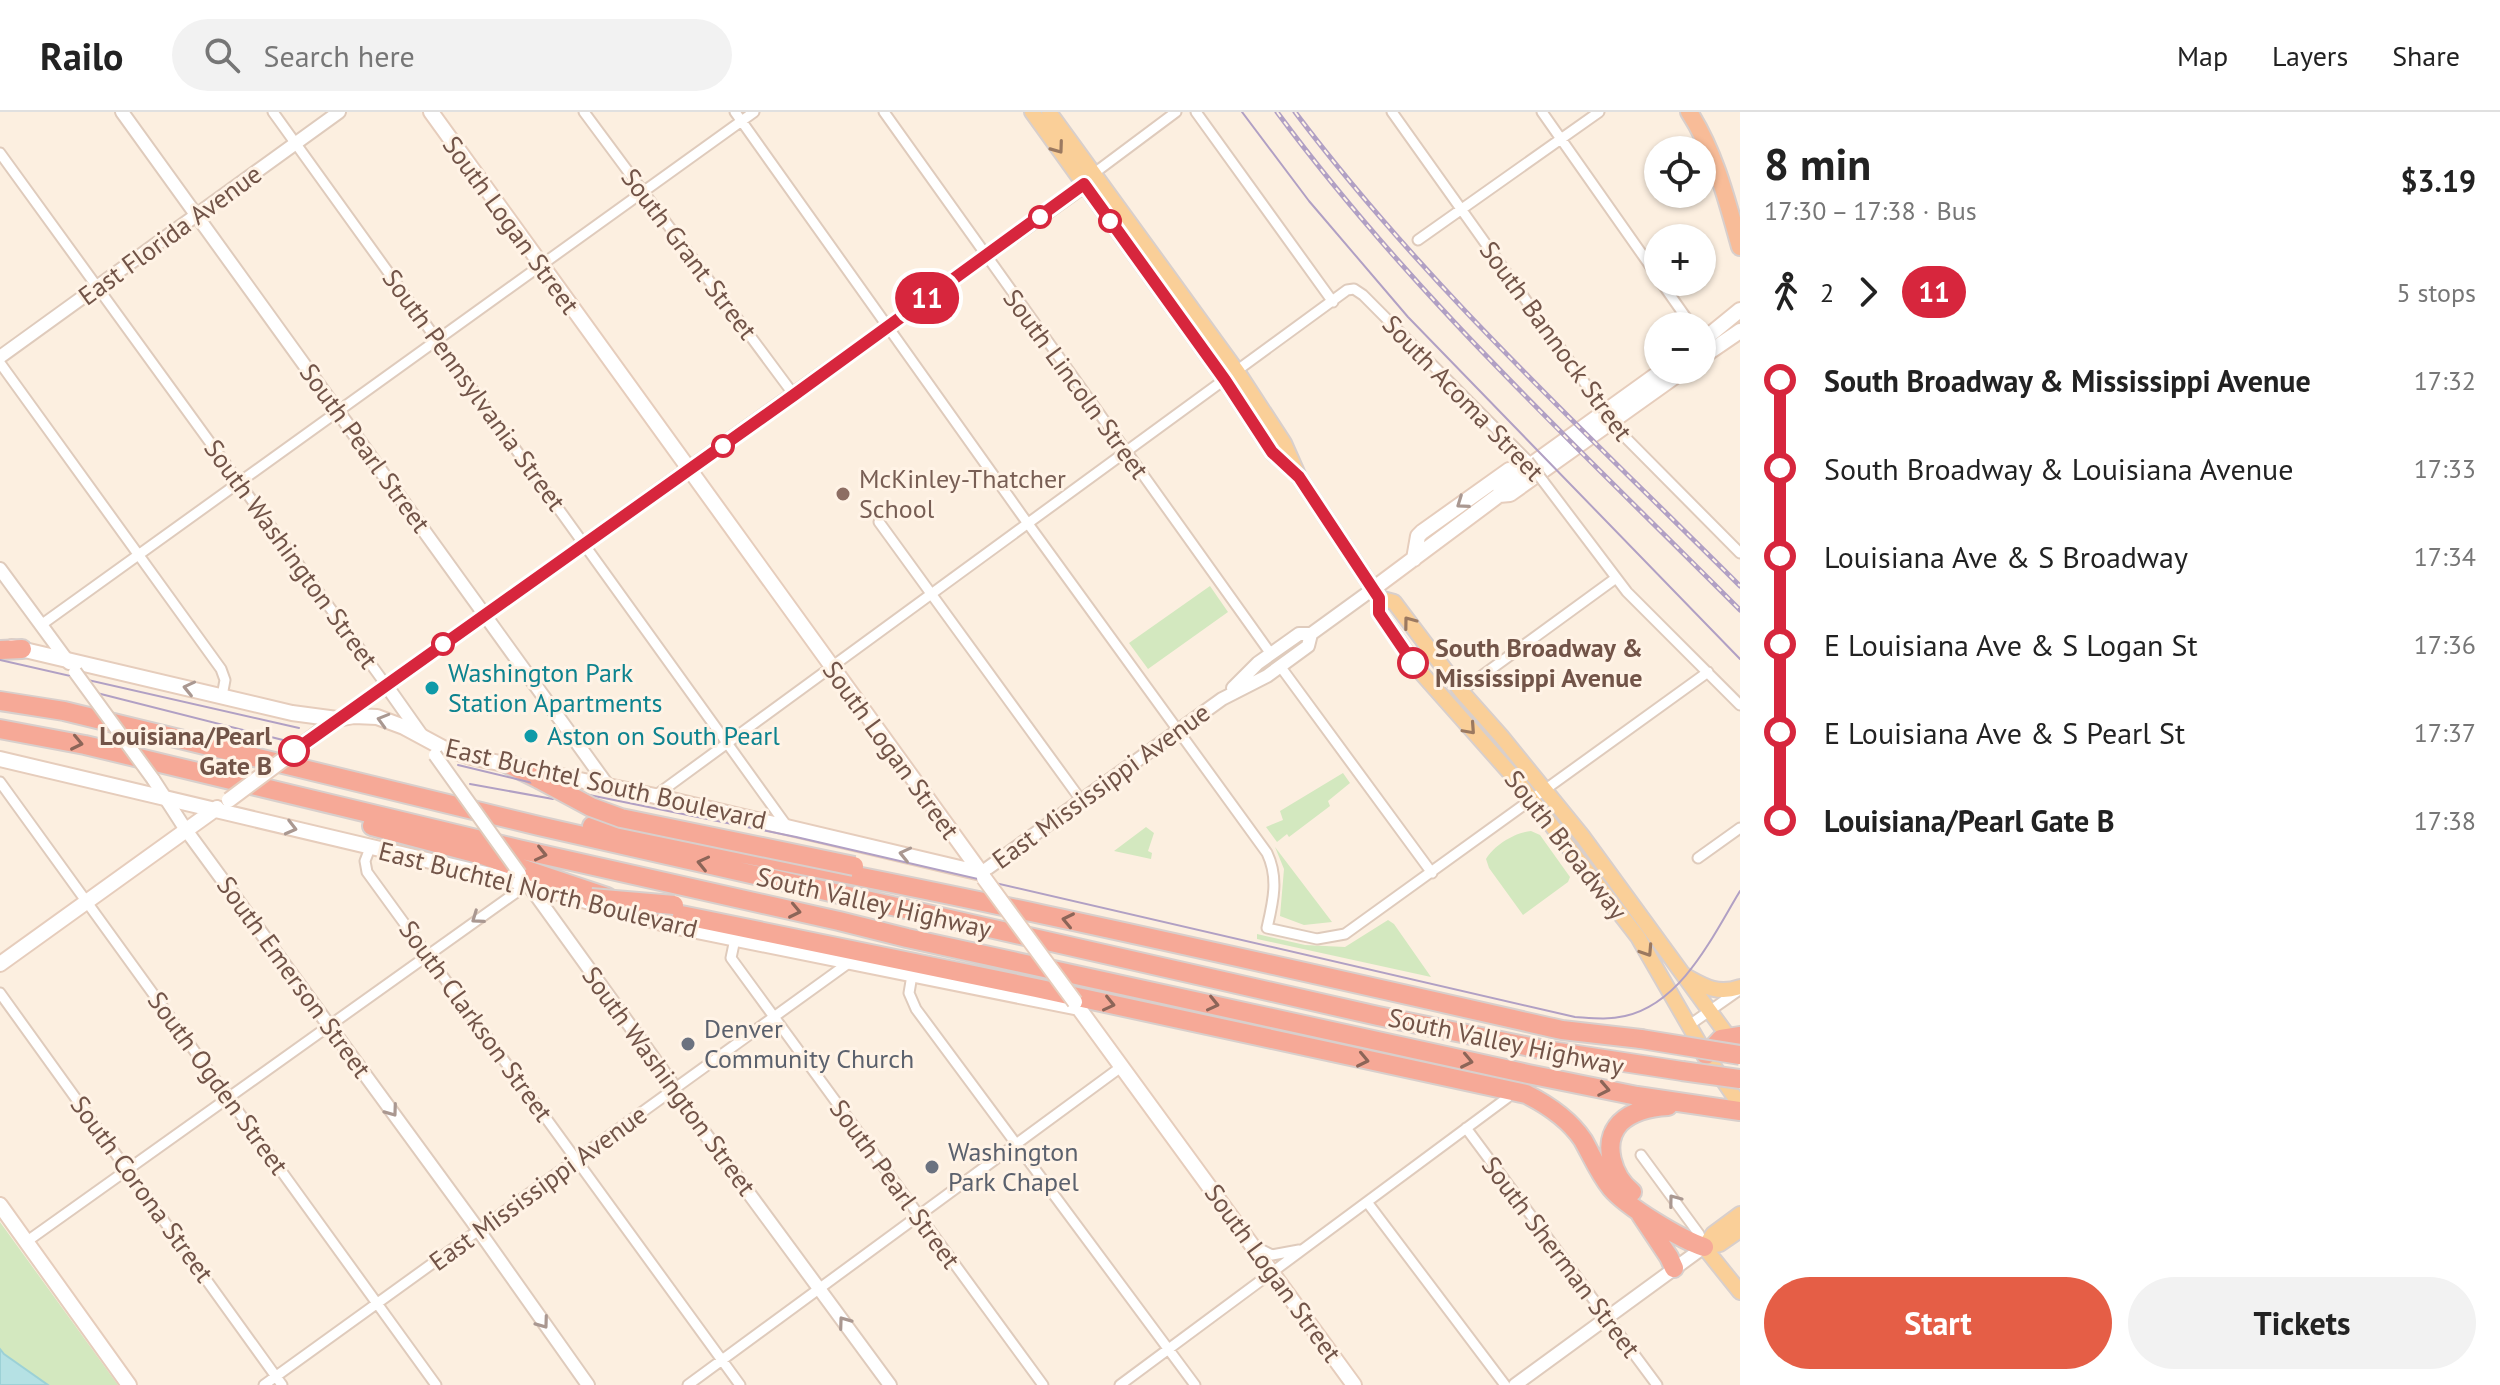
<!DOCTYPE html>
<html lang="en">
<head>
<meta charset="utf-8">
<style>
  :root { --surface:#fff; --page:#f2f2f2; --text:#222; --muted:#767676; --line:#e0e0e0; --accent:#e55e46 }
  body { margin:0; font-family:"PT Sans",sans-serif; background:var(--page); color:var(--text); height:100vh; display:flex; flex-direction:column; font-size:30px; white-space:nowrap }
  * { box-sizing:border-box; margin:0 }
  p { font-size:26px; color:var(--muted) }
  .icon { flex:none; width:44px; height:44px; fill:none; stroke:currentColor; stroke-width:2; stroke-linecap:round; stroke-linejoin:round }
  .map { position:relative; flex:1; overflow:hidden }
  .drawer { display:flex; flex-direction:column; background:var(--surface); width:760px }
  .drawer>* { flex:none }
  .badge { padding:0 16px; border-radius:26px; font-size:28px; line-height:52px }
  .buttons { position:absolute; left:1644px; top:24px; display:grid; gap:16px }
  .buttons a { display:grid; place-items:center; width:72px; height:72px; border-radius:50%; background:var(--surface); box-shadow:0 2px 6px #0004; font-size:40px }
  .map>.badge { position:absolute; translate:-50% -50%; box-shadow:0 0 0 4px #fff }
  .legs { display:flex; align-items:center; gap:12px; height:88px; padding:0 24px; font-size:26px }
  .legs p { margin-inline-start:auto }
  .head { display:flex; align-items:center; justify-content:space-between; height:136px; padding:0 24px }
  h1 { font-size:44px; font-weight:600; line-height:60px }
  .primary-button { display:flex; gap:16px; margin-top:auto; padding:16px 24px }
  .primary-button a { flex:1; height:92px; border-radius:48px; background:var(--accent); color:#fff; font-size:32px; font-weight:600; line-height:92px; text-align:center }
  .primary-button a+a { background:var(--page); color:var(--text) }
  ul { padding:0 24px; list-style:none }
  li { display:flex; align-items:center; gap:28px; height:88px; font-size:30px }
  li i { display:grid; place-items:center; width:12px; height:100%; margin:0 10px; background:currentColor }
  li i::after { content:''; width:20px; height:20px; margin:-10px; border:6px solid; border-radius:50%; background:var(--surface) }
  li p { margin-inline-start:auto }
  li:first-child i { background:linear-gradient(#0000 50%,currentColor 0) }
  li:last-child i { background:linear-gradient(currentColor 50%,#0000 0) }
  header { display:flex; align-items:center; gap:48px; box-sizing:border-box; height:112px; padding:0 40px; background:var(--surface); border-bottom:2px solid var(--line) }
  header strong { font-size:38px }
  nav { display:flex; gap:44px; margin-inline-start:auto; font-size:28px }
  .search { width:560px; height:72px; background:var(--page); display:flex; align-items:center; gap:20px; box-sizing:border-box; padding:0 28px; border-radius:44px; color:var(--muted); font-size:30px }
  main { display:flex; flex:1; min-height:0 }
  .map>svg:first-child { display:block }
</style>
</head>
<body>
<header>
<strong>Railo</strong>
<div class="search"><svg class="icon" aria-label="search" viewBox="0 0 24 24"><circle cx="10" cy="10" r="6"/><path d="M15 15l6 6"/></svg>Search here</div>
<nav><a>Map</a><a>Layers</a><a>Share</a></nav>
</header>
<main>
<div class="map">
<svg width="1740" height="1273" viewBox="0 0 1740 1273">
  <rect width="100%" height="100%" fill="#fcefe0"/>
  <path fill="#d3e8bf" d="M1210 474 1228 500 1148 557 1129 531Z
    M1343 661 1350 671 1328 689 1330 694 1289 725 1287 722 1277 730 1266 715 1283 708 1280 699Z
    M1146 715 1154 721 1148 739 1152 741 1151 747 1114 739Z
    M1531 719 1540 723 1570 765 1568 770 1523 803 1489 756 1486 747C1494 733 1516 720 1531 719Z
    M1275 735 1332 810 1304 813 1280 804 1284 757Z
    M1388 808 1394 812 1431 865 1257 827V822L1305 833 1345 835Z
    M0 1110 118 1273H0Z"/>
  <path fill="#b5e1e4" stroke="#9cd1d6" stroke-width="2" d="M0 1237 4 1242 48 1273H0Z"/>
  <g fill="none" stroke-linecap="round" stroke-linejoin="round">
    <defs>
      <path id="minor" d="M273 0 786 713
        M584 0 794 283
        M735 0 1021 402 1267 741C1279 766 1273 790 1267 816L1317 827 1345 822 1708 560
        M884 0 1271 542
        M1196 0 1333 190
        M1392 0 1602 295
        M1542 0 1658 165
        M0 41 386 573
        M1093 62 1176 0
        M1418 128 1599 0
        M1661 170 1692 214
        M0 251 221 557 225 568 222 584
        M1619 319 1740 441
        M1543 369 1627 480 1740 593
        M879 410 1081 688
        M41 513 754 0
        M1280 554 1432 761
        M1461 579 1616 466
        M0 670 436 1273
        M655 684 1347 178 1354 177 1363 183 1528 349
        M370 736 365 749 367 760 740 1273
        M1698 746 1740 716
        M735 827 731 846 1043 1273
        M912 863 909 881 916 897 1195 1273
        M0 881 282 1273
        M1688 914 1738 879
        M1466 1016 1657 1273
        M1641 1043 1699 1122 1703 1132
        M1367 1090 1505 1273
        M26 1130 528 772
        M1256 1135 1272 1143 1299 1138
        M264 1273 850 850
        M688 1273 1121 955
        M1120 1273 1507 986"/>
      <path id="tertiary" d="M122 0 608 674
        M0 245 339 0
        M0 457 69 551
        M386 573 422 624
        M1233 576 1258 551 1299 522H1311
        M340 606 1077 79 1088 68
        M153 667 186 718 472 1109 588 1273
        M981 761 1222 587 1267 564 1308 534 1311 522 1373 477
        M525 768 672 972 678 985 890 1273
        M1515 1273 1704 1135"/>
      <path id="secondary" d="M431 0 982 762
        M1702 229 1740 198
        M1702 245 1740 219
        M1499 383 1503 373 1663 258
        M1414 447 1418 424 1422 420 1509 358
        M1373 477 1499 383 1510 382 1684 258
        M12 535 292 601 337 607 354 604 377 605 404 615 443 636 471 645 655 684 981 761
        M300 635 337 607
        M0 647 528 772 672 814 1079 896
        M0 852 217 696
        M1075 891 1354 1273
        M0 1093 129 1273"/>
      <path id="primary" d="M1032 0 1225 268 1272 340 1293 359
        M1049 0 1237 259 1284 331 1299 365 1379 486V501L1417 556 1518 670 1638 825 1706 943 1740 993
        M1379 486 1394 490 1461 579 1501 624 1583 725 1733 931
        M1684 863C1704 874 1717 883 1740 875
        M1704 1135 1740 1180
        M1704 1135 1713 1122 1740 1102
        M1704 1135 1720 1132 1740 1118"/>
      <path id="trunk" d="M1689 0C1715 40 1727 89 1740 135"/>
      <path id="motorway" d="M0 538 22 537
        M0 589 64 599 539 714 1378 904 1545 938 1682 959
        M0 617 85 633 518 737 839 809 907 826 1528 962 1637 984 1740 999
        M508 652 539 667
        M372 714 482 743 607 785
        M592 714C917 771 1239 845 1562 918L1641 927
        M647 796 1036 876 1526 982C1548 993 1569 1007 1583 1028 1592 1044 1599 1061 1611 1076 1627 1095 1680 1127 1704 1135
        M1706 943 1721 927 1740 924
        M1632 1080C1613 1065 1601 1031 1620 1011 1633 998 1651 995 1668 994
        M1641 1103 1669 1145 1674 1156"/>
    </defs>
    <use href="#minor" stroke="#dfcbbc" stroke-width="13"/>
    <use href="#tertiary" stroke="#dfcbbc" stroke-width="16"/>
    <use href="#secondary" stroke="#e6cdbc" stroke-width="18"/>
    <use href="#primary" stroke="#d8cfcc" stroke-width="18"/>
    <use href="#trunk" stroke="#d8cfcc" stroke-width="20"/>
    <use href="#motorway" stroke="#d8cfcc" stroke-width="22"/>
    <use href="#minor" stroke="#fff" stroke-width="9"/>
    <use href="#tertiary" stroke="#fff" stroke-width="12"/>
    <use href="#secondary" stroke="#fff" stroke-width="14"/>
    <use href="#primary" stroke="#facf98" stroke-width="14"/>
    <use href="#trunk" stroke="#f8bc98" stroke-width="16"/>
    <use href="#motorway" stroke="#f6a997" stroke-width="18"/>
    <path stroke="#b1a0c4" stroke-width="2" d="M1242 0 1309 89 1408 205 1740 547
      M0 548 299 616
      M85 578 283 628
      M458 653 545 674 796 725 1575 905C1592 906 1608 908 1625 904 1682 891 1712 825 1740 779
      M470 672 553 687"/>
    <defs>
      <path id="rail" d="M1277 0C1412 183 1580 337 1740 498
        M1295 0C1426 174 1587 321 1740 474"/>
    </defs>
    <use href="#rail" stroke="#b1a0c4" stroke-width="5"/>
    <use href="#rail" stroke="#fff3e6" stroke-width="2" stroke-dasharray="6" stroke-linecap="butt"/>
    <defs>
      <path id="minor-bridge" d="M1602 295 1619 319
        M1528 349 1543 369"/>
      <path id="tertiary-bridge" d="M75 560 153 667
        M435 643 520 762"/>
      <path id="secondary-bridge" d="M229 688 300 635
        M984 766 1075 890"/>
      <path id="motorway-bridge" d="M539 667 591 695 621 706 854 754
        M591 786 674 793
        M1641 927 1740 943
        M1682 959 1740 967"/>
    </defs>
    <use href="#minor-bridge" stroke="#dfcbbc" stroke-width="13" stroke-linecap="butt"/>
    <use href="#tertiary-bridge" stroke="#dfcbbc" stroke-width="16" stroke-linecap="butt"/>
    <use href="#secondary-bridge" stroke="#e6cdbc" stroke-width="18" stroke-linecap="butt"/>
    <use href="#motorway-bridge" stroke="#d8cfcc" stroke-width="22" stroke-linecap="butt"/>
    <use href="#minor-bridge" stroke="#fff" stroke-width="9"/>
    <use href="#tertiary-bridge" stroke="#fff" stroke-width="12"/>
    <use href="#secondary-bridge" stroke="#fff" stroke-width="14"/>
    <use href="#motorway-bridge" stroke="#f6a997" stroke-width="18"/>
  </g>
  <defs><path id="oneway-chevron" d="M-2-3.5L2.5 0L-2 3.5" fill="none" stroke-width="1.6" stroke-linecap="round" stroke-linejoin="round" transform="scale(2)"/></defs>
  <g stroke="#9b7960">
    <use href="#oneway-chevron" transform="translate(1058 36) rotate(54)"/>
    <use href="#oneway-chevron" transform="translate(1409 510) rotate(-127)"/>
    <use href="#oneway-chevron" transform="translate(1470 617) rotate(48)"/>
    <use href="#oneway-chevron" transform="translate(1647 839) rotate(57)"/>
  </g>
  <g stroke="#aa9891">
    <use href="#oneway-chevron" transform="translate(1462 391) rotate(145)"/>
    <use href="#oneway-chevron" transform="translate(189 576) rotate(-167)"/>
    <use href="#oneway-chevron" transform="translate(383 608) rotate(-164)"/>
    <use href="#oneway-chevron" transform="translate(291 716) rotate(14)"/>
    <use href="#oneway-chevron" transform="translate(905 742) rotate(-167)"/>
    <use href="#oneway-chevron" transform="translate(477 806) rotate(145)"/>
    <use href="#oneway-chevron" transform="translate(392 999) rotate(54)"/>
    <use href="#oneway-chevron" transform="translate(1674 1088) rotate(-127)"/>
    <use href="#oneway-chevron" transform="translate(844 1210) rotate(-126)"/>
    <use href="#oneway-chevron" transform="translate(543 1211) rotate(54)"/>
  </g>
  <g stroke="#8c6558">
    <use href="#oneway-chevron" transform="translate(77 631) rotate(12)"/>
    <use href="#oneway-chevron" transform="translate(541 742) rotate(13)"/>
    <use href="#oneway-chevron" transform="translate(703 751) rotate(-167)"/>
    <use href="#oneway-chevron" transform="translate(795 799) rotate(12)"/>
    <use href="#oneway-chevron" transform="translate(1068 808) rotate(-168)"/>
    <use href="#oneway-chevron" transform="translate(1109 892) rotate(13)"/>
    <use href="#oneway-chevron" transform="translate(1213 892) rotate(13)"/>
    <use href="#oneway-chevron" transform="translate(1363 948) rotate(12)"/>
    <use href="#oneway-chevron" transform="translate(1467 949) rotate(12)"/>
    <use href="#oneway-chevron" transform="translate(1604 977) rotate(11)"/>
  </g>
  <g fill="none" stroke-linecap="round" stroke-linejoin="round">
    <defs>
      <path id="line-1" d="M294 639 794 283 1084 72 1225 268 1272 340 1299 365 1373 477 1379 486V501L1413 551"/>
    </defs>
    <use href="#line-1" stroke="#fff" stroke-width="18"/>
    <use href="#line-1" stroke="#d7263d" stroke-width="12"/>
  </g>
  <g fill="#fff" stroke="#d7263d" stroke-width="4">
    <circle cx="1040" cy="105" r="10"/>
    <circle cx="1110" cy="109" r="10"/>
    <circle cx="723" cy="334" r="10"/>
    <circle cx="443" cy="532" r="10"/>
    <circle cx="1413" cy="551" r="14"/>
    <circle cx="294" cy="639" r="14"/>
  </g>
  <circle fill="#8d6e63" stroke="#fff3e6" stroke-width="3" cx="843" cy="382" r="8"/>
  <g fill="#0f9aa8" stroke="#fff3e6" stroke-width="3">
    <circle cx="432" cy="576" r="8"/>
    <circle cx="531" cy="624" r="8"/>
  </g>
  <g fill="#6b7280" stroke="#fff3e6" stroke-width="3">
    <circle cx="688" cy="932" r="8"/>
    <circle cx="932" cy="1055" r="8"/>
  </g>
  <g text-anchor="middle" stroke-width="6" stroke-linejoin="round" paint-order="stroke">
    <g font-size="26" fill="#725448" stroke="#fff3e6">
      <text transform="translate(511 113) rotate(54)" y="9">South Logan Street</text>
      <text transform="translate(170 123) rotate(-36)" y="9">East Florida Avenue</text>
      <text transform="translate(689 142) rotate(53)" y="9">South Grant Street</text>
      <text transform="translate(1556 229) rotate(54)" y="9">South Bannock Street</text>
      <text transform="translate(1076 272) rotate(54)" y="9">South Lincoln Street</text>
      <text transform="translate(474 278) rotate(54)" y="9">South Pennsylvania Street</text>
      <text transform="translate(1463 286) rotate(46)" y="9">South Acoma Street</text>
      <text transform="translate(365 336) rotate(54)" y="9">South Pearl Street</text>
      <text transform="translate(291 442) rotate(54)" y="9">South Washington Street</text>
      <text transform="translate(891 638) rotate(54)" y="9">South Logan Street</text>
      <text transform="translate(606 672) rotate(13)" y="9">East Buchtel South Boulevard</text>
      <text transform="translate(1101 674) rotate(-36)" y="9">East Mississippi Avenue</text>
      <text transform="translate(1566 733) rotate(52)" y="9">South Broadway</text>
      <text transform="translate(538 778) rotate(14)" y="9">East Buchtel North Boulevard</text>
      <text transform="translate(874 791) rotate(13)" y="9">South Valley Highway</text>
      <text transform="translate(294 865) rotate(54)" y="9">South Emerson Street</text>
      <text transform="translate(476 909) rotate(54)" y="9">South Clarkson Street</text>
      <text transform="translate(1506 930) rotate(12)" y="9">South Valley Highway</text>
      <text transform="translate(669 969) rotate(54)" y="9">South Washington Street</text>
      <text transform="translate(218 971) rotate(54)" y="9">South Ogden Street</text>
      <text transform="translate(895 1072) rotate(54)" y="9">South Pearl Street</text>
      <text transform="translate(538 1076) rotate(-36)" y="9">East Mississippi Avenue</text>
      <text transform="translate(142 1077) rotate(54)" y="9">South Corona Street</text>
      <text transform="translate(1561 1145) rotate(53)" y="9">South Sherman Street</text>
      <text transform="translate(1273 1161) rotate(54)" y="9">South Logan Street</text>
    </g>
    <g font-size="26" fill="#785e54" stroke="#fff3e6" text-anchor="start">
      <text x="859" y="376">McKinley-Thatcher<tspan x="859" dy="30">School</tspan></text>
    </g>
    <g font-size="26" font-weight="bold" fill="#725448" stroke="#fff3e6" text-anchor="start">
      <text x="1435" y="545">South Broadway &amp;<tspan x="1435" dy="30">Mississippi Avenue</tspan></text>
      <text x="272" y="633" text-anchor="end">Louisiana/Pearl<tspan x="272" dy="30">Gate B</tspan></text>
    </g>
    <g font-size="26" fill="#0d838f" stroke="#fff3e6" text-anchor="start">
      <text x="448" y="570">Washington Park<tspan x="448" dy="30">Station Apartments</tspan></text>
      <text x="547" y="633">Aston on South Pearl</text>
    </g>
    <g font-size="26" fill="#5b616d" stroke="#fff3e6" text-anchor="start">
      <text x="704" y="926">Denver<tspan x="704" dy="30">Community Church</tspan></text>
      <text x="948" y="1049">Washington<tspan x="948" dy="30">Park Chapel</tspan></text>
    </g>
  </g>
</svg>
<div class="buttons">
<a><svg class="icon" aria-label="locate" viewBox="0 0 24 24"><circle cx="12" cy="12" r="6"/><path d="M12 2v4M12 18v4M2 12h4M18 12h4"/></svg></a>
<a>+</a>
<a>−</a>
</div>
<b class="badge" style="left:927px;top:186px;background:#d7263d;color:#fff">11</b>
</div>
<section class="drawer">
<div class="head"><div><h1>8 min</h1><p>17:30 – 17:38 · Bus</p></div><b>$3.19</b></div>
<div class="legs"><svg class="icon" aria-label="walk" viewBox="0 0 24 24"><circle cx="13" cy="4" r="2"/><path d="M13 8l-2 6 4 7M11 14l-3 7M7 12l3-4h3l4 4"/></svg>2<svg class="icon" aria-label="forward" viewBox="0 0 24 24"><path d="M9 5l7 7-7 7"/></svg><b class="badge" style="background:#d7263d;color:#fff">11</b><p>5 stops</p></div>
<ul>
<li><i style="color:#d7263d"></i><b>South Broadway &amp; Mississippi Avenue</b><p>17:32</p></li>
<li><i style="color:#d7263d"></i><span>South Broadway &amp; Louisiana Avenue</span><p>17:33</p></li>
<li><i style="color:#d7263d"></i><span>Louisiana Ave &amp; S Broadway</span><p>17:34</p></li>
<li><i style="color:#d7263d"></i><span>E Louisiana Ave &amp; S Logan St</span><p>17:36</p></li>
<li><i style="color:#d7263d"></i><span>E Louisiana Ave &amp; S Pearl St</span><p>17:37</p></li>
<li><i style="color:#d7263d"></i><b>Louisiana/Pearl Gate B</b><p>17:38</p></li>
</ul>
<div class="primary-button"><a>Start</a><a>Tickets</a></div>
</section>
</main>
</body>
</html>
